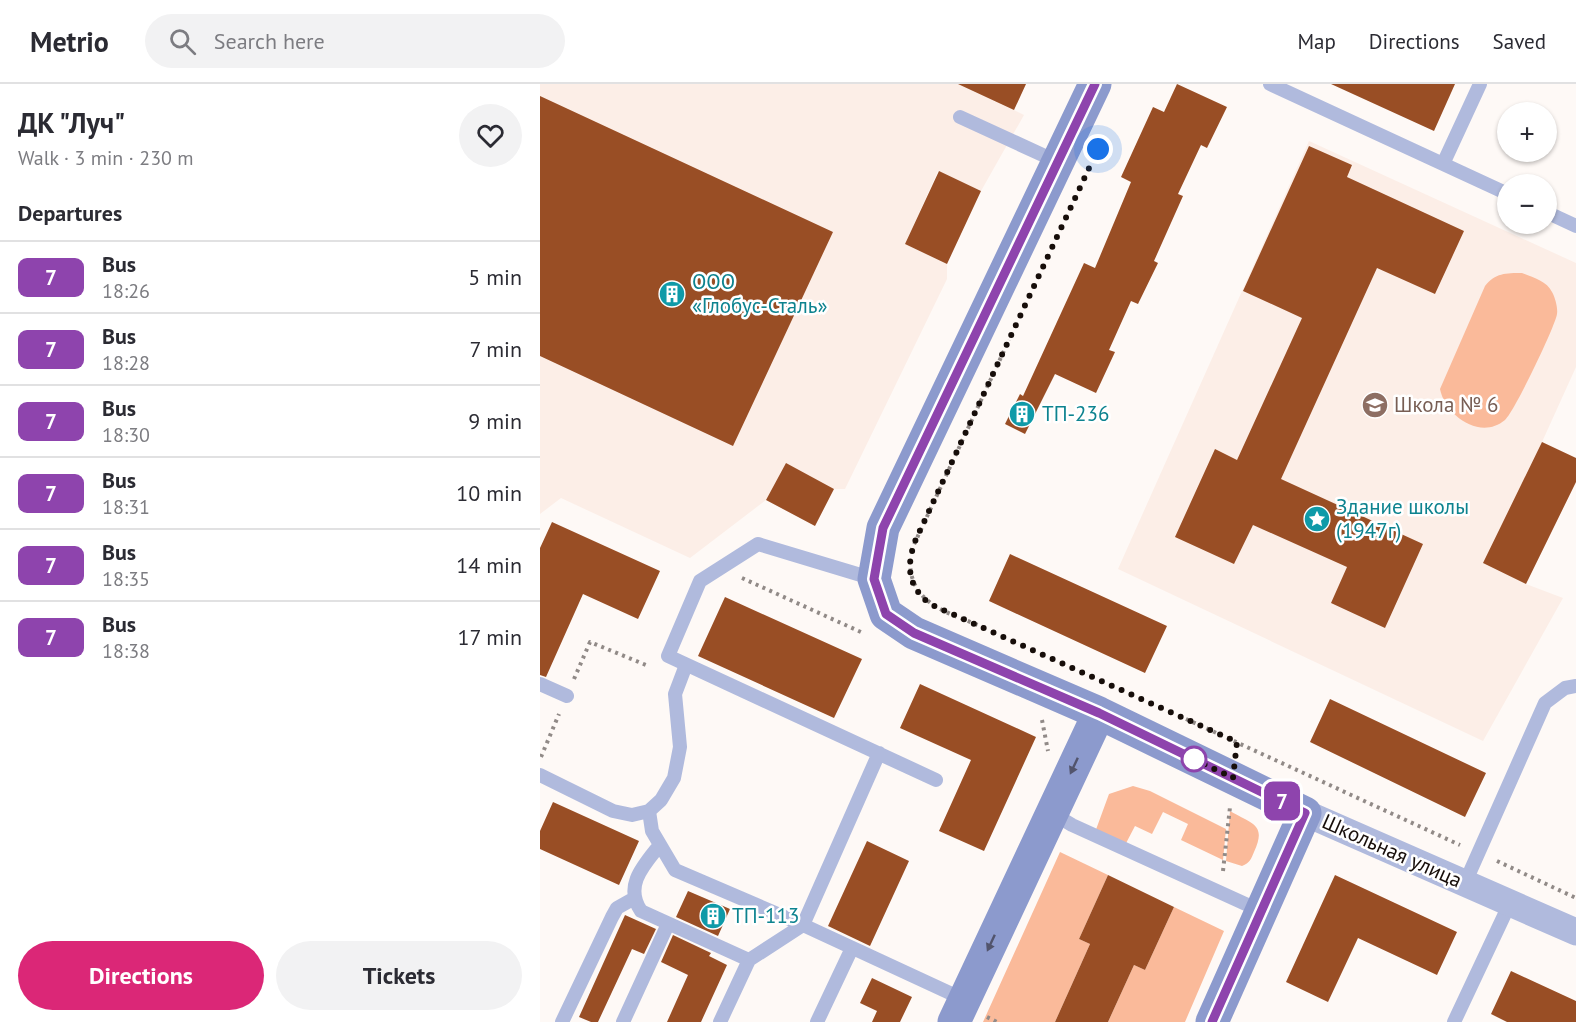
<!DOCTYPE html>
<html lang="en">
<head>
<meta charset="utf-8">
<style>
  :root { --surface:#fff; --page:#f2f2f3; --text:#2b2b33; --muted:#7c7c81; --line:#e1e1e2; --accent:#db2777 }
  body { margin:0; font-family:"PT Sans",sans-serif; background:var(--page); color:var(--text); height:100vh; display:flex; flex-direction:column; font-size:22px; white-space:nowrap }
  * { box-sizing:border-box; margin:0 }
  p { font-size:20px; color:var(--muted) }
  .icon { flex:none; width:33px; height:33px; fill:none; stroke:currentColor; stroke-width:2; stroke-linecap:round; stroke-linejoin:round }
  .map { position:relative; flex:1; overflow:hidden }
  .drawer { display:flex; flex-direction:column; background:var(--surface); width:540px }
  .drawer>* { flex:none }
  .badge { padding:0 12px; border-radius:9px; font-size:21px; line-height:39px }
  .fabs { position:absolute; left:957px; top:18px; display:grid; gap:12px }
  .fabs a { display:grid; place-items:center; width:60px; height:60px; border-radius:50%; background:var(--surface); box-shadow:0 2px 4px #0004; font-size:30px }
  .you { position:absolute; width:30px; height:30px; margin:-15px; border:4px solid #fff; border-radius:50%; background:#1a73e8; box-shadow:0 0 0 9px #1a73e833 }
  .map>.badge { position:absolute; translate:-50% -50%; box-shadow:0 0 0 3px #fff }
  h2 { padding:0 18px; font-size:22px; line-height:54px }
  .round { display:grid; place-items:center; flex:none; width:63px; height:63px; border-radius:32px; background:var(--page) }
  .head { display:flex; align-items:center; justify-content:space-between; height:102px; padding:0 18px }
  h1 { font-size:28px; font-weight:800; line-height:45px }
  .action { display:flex; gap:12px; margin-top:auto; padding:12px 18px }
  .action a { flex:1; height:69px; border-radius:36px; background:var(--accent); color:#fff; font-size:24px; font-weight:800; line-height:69px; text-align:center }
  .action a+a { background:var(--page); color:var(--text) }
  ul { padding:0; list-style:none }
  li { display:flex; align-items:center; gap:18px; height:72px; padding:0 18px; border-top:2px solid var(--line) }
  li div { flex:1 }
  li b { display:block; font-size:22px }
  li em { font-style:normal }
  li .badge { min-width:66px; font-weight:700; text-align:center }
  header { display:flex; align-items:center; gap:36px; box-sizing:border-box; height:84px; padding:0 30px; background:var(--surface); border-bottom:2px solid var(--line) }
  header strong { font-size:28px }
  nav { display:flex; gap:33px; margin-inline-start:auto; font-size:21px }
  .search { width:420px; height:54px; background:var(--page); display:flex; align-items:center; gap:15px; box-sizing:border-box; padding:0 21px; border-radius:33px; color:var(--muted); font-size:22px }
  main { display:flex; flex:1; min-height:0 }
  .map>svg:first-child { display:block }
</style>
</head>
<body>
<header>
<strong>Metrio</strong>
<div class="search"><svg class="icon" aria-label="search" viewBox="0 0 24 24"><circle cx="10" cy="10" r="6"/><path d="M15 15l6 6"/></svg>Search here</div>
<nav><a>Map</a><a>Directions</a><a>Saved</a></nav>
</header>
<main>
<section class="drawer">
<div class="head"><div><h1>ДК &quot;Луч&quot;</h1><p>Walk · 3 min · 230 m</p></div><a class="round"><svg class="icon" aria-label="heart" viewBox="0 0 24 24"><path d="M12 20l-8-8c-3-5 5-10 8-4 3-6 11-1 8 4z"/></svg></a></div>
<h2>Departures</h2>
<ul>
<li><span class="badge" style="background:#8e44ad;color:#fff">7</span><div><b>Bus</b><p>18:26</p></div><em>5 min</em></li>
<li><span class="badge" style="background:#8e44ad;color:#fff">7</span><div><b>Bus</b><p>18:28</p></div><em>7 min</em></li>
<li><span class="badge" style="background:#8e44ad;color:#fff">7</span><div><b>Bus</b><p>18:30</p></div><em>9 min</em></li>
<li><span class="badge" style="background:#8e44ad;color:#fff">7</span><div><b>Bus</b><p>18:31</p></div><em>10 min</em></li>
<li><span class="badge" style="background:#8e44ad;color:#fff">7</span><div><b>Bus</b><p>18:35</p></div><em>14 min</em></li>
<li><span class="badge" style="background:#8e44ad;color:#fff">7</span><div><b>Bus</b><p>18:38</p></div><em>17 min</em></li>
</ul>
<div class="action"><a>Directions</a><a>Tickets</a></div>
</section>
<div class="map">
<svg width="1036" height="938" viewBox="0 0 1036 938">
  <rect width="100%" height="100%" fill="#fef9f6"/>
  <path fill="#fceee7" d="M0 0H486L474 26 484 31 441 107 398 87 365 160 407 180V195L305 405H294L275 442 226 416 150 474 21 414 0 430Z
    M769 57 1036 179V283L1002 358 1036 374V398L986 500 1023 514 943 657 578 485Z"/>
  <path fill="#faba9a" d="M982 189C992 193 1007 197 1012 208 1015 213 1018 224 1017 230 1015 243 974 328 965 336 940 357 905 331 900 305L945 202C955 189 966 189 982 189Z
    M593 702 610 707 686 745 683 776 641 756 648 740 623 728 612 750 595 742 583 765 554 751 569 710Z
    M690 727C712 740 727 740 714 768 711 775 710 779 702 782L686 777Z
    M520 768 568 791 539 855 550 860 515 938H443Z
    M634 823 684 847 645 938H568L594 881 605 886Z"/>
  <path fill="#994e25" d="M418 0H486L474 26Z
    M637 0 687 23 667 64 661 61 638 110 643 112 614 177 618 179 598 220 591 217 569 266 575 268 556 309 515 290 485 350 465 340 480 310 483 312 544 179 555 184 591 98 581 93 613 23 624 28Z
    M791 0H915L894 47Z
    M0 12 293 148 193 362 0 272Z
    M769 62 812 81 807 93 924 147 895 210 837 184 741 395 883 460 845 544 791 519 807 483 713 441 694 480 635 453 675 365 697 376 762 234 703 207Z
    M399 87 441 107 407 180 365 160Z
    M1002 358 1036 374V398L986 500 943 479Z
    M246 379 294 405 275 442 226 416Z
    M12 438 120 487 98 535 43 510 6 593 0 591V464Z
    M470 470 627 542 605 589 449 517Z
    M185 513 322 575 294 634 158 572Z
    M380 600 496 653 444 767 399 747 431 676 360 644Z
    M790 615 946 689 925 733 770 658Z
    M13 718 99 757 79 801 0 765V747Z
    M327 757 369 777 330 862 288 842Z
    M568 791 634 823 605 886 594 881 568 938H515L550 860 539 855Z
    M795 791 917 848 897 891 818 854 788 918 746 898Z
    M148 807 190 825 178 852 136 833Z
    M85 831 116 845 104 870 92 865 58 938H51L39 933Z
    M133 851 171 869 169 872 187 881 161 938H127L148 891 121 878Z
    M971 887 1036 917V938H967L951 930Z
    M332 894 372 913 360 938H332L337 927 320 919Z"/>
  <g fill="none" stroke-linecap="round" stroke-linejoin="round">
    <path stroke="#918a87" stroke-width="4" stroke-dasharray="3 4.5" stroke-linecap="butt" d="M371 467 469 256
      M370 477C370 522 411 529 445 544
      M202 494 323 549
      M34 595 50 558 106 581 110 580
      M646 635 920 761
      M502 636 508 667
      M1 673 19 630
      M957 777 1036 814
      M683 787 690 723
      M447 933 457 938"/>
    <path stroke="#b0badd" stroke-width="14" d="M730 0 968 110
      M420 33 518 78
      M903 80 940 0
      M1006 128 1036 142
      M334 495 218 460 160 497 128 572 396 696
      M0 600 27 612
      M0 691 73 727 92 731 109 727 121 716 134 694 140 663 135 610 146 581
      M109 727 112 747 135 786 263 841 339 669
      M512 729 532 741 721 827
      M119 762C103 782 84 802 101 827L209 876 180 938
      M925 799 1005 619 1025 604 1036 602
      M209 876 263 841 425 916
      M22 938 72 833 77 824 93 815
      M83 938 128 840
      M277 938 312 864
      M914 938 970 819"/>
    <path stroke="#b0badd" stroke-width="27" d="M765 729 1036 848"/>
    <path stroke="#8c9acd" stroke-width="33" d="M555 0 343 444 334 495 346 530 374 549 559 629 765 729 672 938
      M414 938 559 629"/>
  </g>
  <defs><path id="oneway-solid" d="M-6-.8H1V-3.2L6.5 0L1 3.2V.8H-6Z" transform="scale(1.5)"/></defs>
  <g fill="#52546c">
    <use href="#oneway-solid" transform="translate(534 682) rotate(115)"/>
    <use href="#oneway-solid" transform="translate(451 859) rotate(115)"/>
  </g>
  <g fill="none" stroke-linecap="round" stroke-linejoin="round">
    <defs>
      <path id="line" d="M555 0 343 444 334 495 346 530 374 549 559 629 765 729 672 938"/>
    </defs>
    <use href="#line" stroke="#fff" stroke-width="14"/>
    <use href="#line" stroke="#8e44ad" stroke-width="9"/>
    <path stroke="#170e0a" stroke-width="6" stroke-dasharray="0 10.8" d="M558 65 376 455C366 481 367 502 390 520L697 658 693 694 654 675"/>
  </g>
  <defs>
    <symbol id="building-disc" viewBox="-11 -11 22 22"><circle r="9.5" fill="#0f9aa8" stroke="#fff"/><path d="M-4-6H4V6H1V3H-1V6H-4ZM-2.5-4.3h1.7v1.8h-1.7ZM.8-4.3h1.7v1.8H.8ZM-2.5-1h1.7V.8h-1.7ZM.8-1h1.7V.8H.8Z" fill="#fff"/></symbol>
    <symbol id="school-disc" viewBox="-11 -11 22 22"><circle r="9.5" fill="#8d6e63" stroke="#fff"/><path d="M0-5L7-2L0 1L-7-2ZM-4 1L0 2.5L4 1V4Q0 6-4 4Z" fill="#fff"/></symbol>
    <symbol id="sight-disc" viewBox="-11 -11 22 22"><circle r="9.5" fill="#0f9aa8" stroke="#fff"/><path d="M0-6L1.8-2.2L6-1.7L2.9 1.2L3.7 5.4L0 3.3L-3.7 5.4L-2.9 1.2L-6-1.7L-1.8-2.2Z" fill="#fff"/></symbol>
  </defs>
  <g fill-rule="evenodd">
    <use href="#building-disc" x="117" y="195" width="30" height="30"/>
    <use href="#school-disc" x="820" y="306" width="30" height="30"/>
    <use href="#building-disc" x="467" y="315" width="30" height="30"/>
    <use href="#sight-disc" x="762" y="420" width="30" height="30"/>
    <use href="#building-disc" x="158" y="817" width="30" height="30"/>
  </g>
  <circle fill="#fff" stroke="#8e44ad" stroke-width="3" cx="654" cy="675" r="12"/>
  <g text-anchor="middle" stroke-width="5" stroke-linejoin="round" paint-order="stroke">
    <g font-size="21" fill="#0d838f" stroke="#fff" text-anchor="start">
      <text x="152" y="205">ООО<tspan x="152" dy="24">«Глобус-Сталь»</tspan></text>
      <text x="502" y="337">ТП-236</text>
      <text x="796" y="430">Здание школы<tspan x="796" dy="24">(1947г)</tspan></text>
      <text x="192" y="839">ТП-113</text>
    </g>
    <g font-size="21" fill="#785e54" stroke="#fff" text-anchor="start">
      <text x="854" y="328">Школа № 6</text>
    </g>
    <g font-size="21" fill="#170e0a" stroke="#fff">
      <text transform="translate(852 767) rotate(24)" y="7">Школьная улица</text>
    </g>
  </g>
</svg>
<div class="fabs">
<a>+</a>
<a>−</a>
</div>
<div class="you" style="left:558px;top:65px"></div>
<b class="badge" style="left:742px;top:717px;background:#8e44ad;color:#fff">7</b>
</div>
</main>
</body>
</html>
